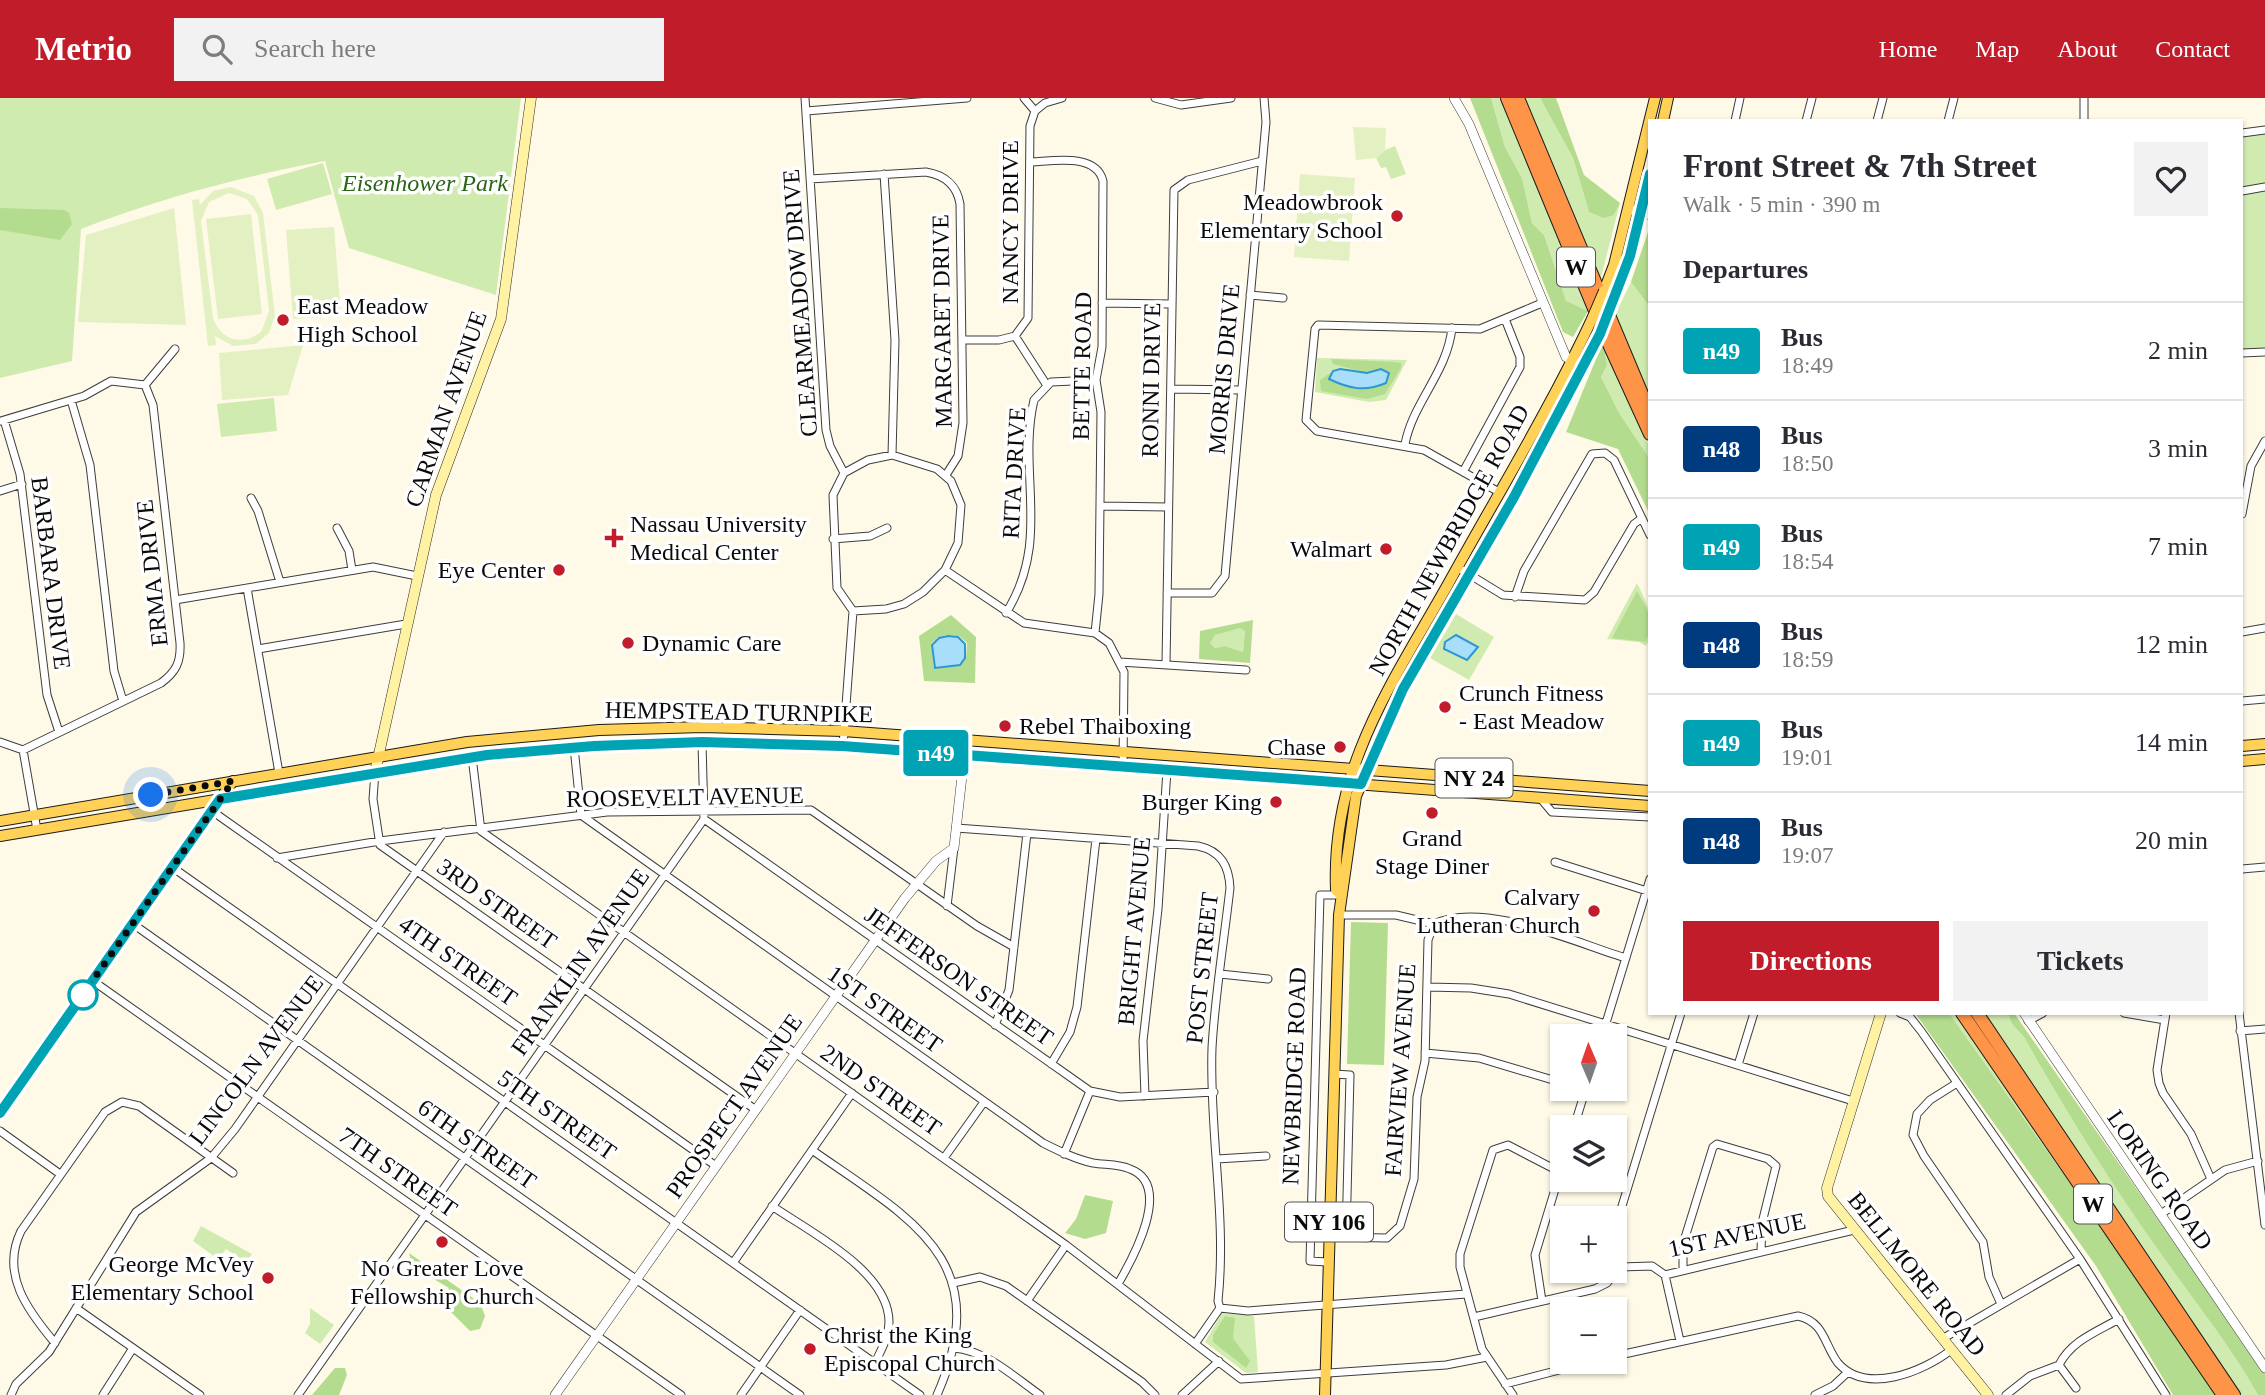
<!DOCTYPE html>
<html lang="en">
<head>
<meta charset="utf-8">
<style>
  :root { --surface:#fff; --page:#f2f2f3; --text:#2b2b33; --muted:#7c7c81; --line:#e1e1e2; --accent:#c11c29 }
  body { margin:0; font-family:"Times New Roman",serif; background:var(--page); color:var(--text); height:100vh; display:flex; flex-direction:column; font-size:26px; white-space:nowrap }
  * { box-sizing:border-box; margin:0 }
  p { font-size:23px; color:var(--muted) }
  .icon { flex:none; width:38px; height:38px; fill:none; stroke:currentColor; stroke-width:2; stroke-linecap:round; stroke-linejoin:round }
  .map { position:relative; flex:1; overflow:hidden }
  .sheet { position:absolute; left:1648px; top:21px; width:595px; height:896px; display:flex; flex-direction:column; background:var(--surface); border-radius:0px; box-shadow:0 2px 5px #0004 }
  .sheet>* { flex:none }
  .badge { padding:0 14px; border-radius:5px; font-size:24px; line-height:46px }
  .needle { width:46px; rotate:358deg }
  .controls { position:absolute; left:1550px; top:926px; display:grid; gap:14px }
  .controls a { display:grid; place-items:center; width:77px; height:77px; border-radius:0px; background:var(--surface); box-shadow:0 2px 5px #0004; font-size:35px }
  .you { position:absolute; width:35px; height:35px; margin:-18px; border:5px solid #fff; border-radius:50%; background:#1a73e8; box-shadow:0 0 0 10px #1a73e833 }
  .map>.badge { position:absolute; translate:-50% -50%; box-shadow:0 0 0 4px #fff }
  h2 { padding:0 35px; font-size:26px; line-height:63px }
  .round { display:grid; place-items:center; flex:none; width:74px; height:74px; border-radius:0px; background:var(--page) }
  .headline { display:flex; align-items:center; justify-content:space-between; height:119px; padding:0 35px }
  h1 { font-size:33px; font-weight:700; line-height:52px }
  .primary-button { display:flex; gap:14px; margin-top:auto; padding:14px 35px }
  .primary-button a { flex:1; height:80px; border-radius:0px; background:var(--accent); color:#fff; font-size:28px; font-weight:700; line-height:80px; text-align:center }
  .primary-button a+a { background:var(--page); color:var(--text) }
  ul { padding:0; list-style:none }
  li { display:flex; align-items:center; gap:21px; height:98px; padding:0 35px; border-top:2px solid var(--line) }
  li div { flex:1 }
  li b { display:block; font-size:26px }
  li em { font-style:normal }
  li .badge { min-width:77px; font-weight:700; text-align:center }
  header { display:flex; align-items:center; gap:42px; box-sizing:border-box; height:98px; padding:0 35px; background:var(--accent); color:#fff }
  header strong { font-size:33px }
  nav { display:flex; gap:38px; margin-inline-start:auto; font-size:24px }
  .search { width:490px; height:63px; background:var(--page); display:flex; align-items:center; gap:18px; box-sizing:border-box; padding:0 24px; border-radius:0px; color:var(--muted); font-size:26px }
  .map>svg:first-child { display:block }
</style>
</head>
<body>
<header>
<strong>Metrio</strong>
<div class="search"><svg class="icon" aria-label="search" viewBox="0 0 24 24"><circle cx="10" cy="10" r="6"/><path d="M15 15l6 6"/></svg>Search here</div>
<nav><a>Home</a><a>Map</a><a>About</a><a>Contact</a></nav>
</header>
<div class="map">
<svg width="2265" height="1297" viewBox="0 0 2265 1297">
  <rect width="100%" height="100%" fill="#fffae7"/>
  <path fill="#d0ebb0" d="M0 0H521L496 197 349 150 325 63C237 80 164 99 81 131L72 263 0 280Z
    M1491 0H1501L1588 213 1566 204 1544 137 1532 125 1522 80 1505 49Z
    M1522 0H1540L1573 60 1589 114 1614 117 1620 105 1599 187Z
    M2265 32V253L2242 255V35Z
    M1395 48 1406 76 1391 81 1386 69 1381 70 1376 60 1385 52Z
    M323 65 332 96 276 112 267 81Z
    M1631 184 1650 209V298L1614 219Z
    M1603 244 1650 350V361L1619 315 1601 279 1607 267Z
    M1317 260 1407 262 1386 302 1369 304 1315 294Z
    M274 300 277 333 221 339 217 306Z
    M1637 485C1647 505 1658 528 1646 548L1639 544 1607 541Z
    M1456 516 1494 539 1469 582 1430 560Z
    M1240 529 1245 533 1243 554 1225 548 1215 550 1209 545 1215 537Z
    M1949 915H1956L2125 1162Z
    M1983 915H2008L2012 926 2024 939C2066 1014 2112 1087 2161 1156 2194 1203 2230 1247 2258 1297H2241Z
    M201 1128 252 1156 246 1164 226 1151 218 1161 193 1143Z
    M310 1210 334 1227 320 1246 305 1235 310 1226Z
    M1222 1215 1254 1218 1258 1274 1246 1275 1205 1244Z"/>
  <path fill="#b4dc8e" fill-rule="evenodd" d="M1470 0H1491L1505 49 1522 80 1532 125 1544 137 1566 203 1588 213 1573 239 1563 234Z
    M1540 0H1556L1584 77 1620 105 1614 117 1604 120 1589 114 1573 60Z
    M0 110 64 112 69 115 72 126 60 142 0 132Z
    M1650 128V209L1631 184Z
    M1603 244 1607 267 1601 279 1619 315 1650 361V417L1618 351 1566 334Z
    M1331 261 1395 264 1401 265V270L1385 296 1367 301 1321 293 1320 282 1333 273 1330 281 1353 291 1381 271 1367 275 1333 266Z
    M1637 493C1647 510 1656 525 1645 544L1612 540Z
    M951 517 976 539 975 585 924 583 919 538ZM947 537 959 538 967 545 966 560 960 567 934 570 931 546 938 539Z
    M1253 522 1250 565 1199 561 1200 533ZM1240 530 1245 533 1243 554 1225 548 1215 550 1210 545 1215 537Z
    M1351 824 1388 825 1384 967 1347 966Z
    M1915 915H1949L2171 1227 2216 1297H2173L2096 1168Z
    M2008 915H2014L2265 1275V1297H2258C2230 1247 2194 1203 2161 1156 2112 1087 2066 1014 2024 939L2012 926Z
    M1085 1097 1113 1103 1106 1135 1085 1141 1065 1135 1076 1121Z
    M409 1155 480 1205 485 1218 480 1231 470 1233 453 1216 438 1206 449 1190 413 1169Z
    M1225 1218 1235 1220 1233 1240 1250 1263 1246 1270 1213 1244V1237Z
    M335 1270H345L347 1277 339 1297H312Z"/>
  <path fill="#e3f1c2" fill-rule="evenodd" d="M1353 29 1386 30 1385 52 1376 60 1356 62Z
    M1300 76 1355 80 1349 163 1294 159Z
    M231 89 254 98 263 115 275 218 269 235 256 246 233 248 215 238 216 247 208 248 192 102 199 101 200 107 213 93ZM229 95 247 101 258 117 269 213 261 234C242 248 221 243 213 220L201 123 209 104Z
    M174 110 186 227 78 224 86 137Z
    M251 116 262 216 218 221 206 121Z
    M334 129 341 218 293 221 286 132Z
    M303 247 288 297 222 302 219 255Z"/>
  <path fill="#a9defa" stroke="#2c97d4" stroke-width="2" d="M1340 271 1367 275 1381 271 1389 275 1386 285C1365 294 1350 291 1329 281L1333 273Z
    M1456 537 1478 549 1467 562 1444 551 1445 544Z
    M948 538 958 539 965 546V560L960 567 935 570 932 547 939 540Z"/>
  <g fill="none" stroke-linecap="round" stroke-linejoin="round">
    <defs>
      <path id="minor" d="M805 0 826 332 830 348 844 375
        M1155 0 1181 7 1231 0
        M806 13 967 0
        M1035 13 1045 5 1062 0
        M1735 23 1740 0
        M1806 23 1812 0
        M1877 23 1883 0
        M1948 23 1954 0
        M2084 23V0
        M2242 35 2265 32
        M1032 64C1054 63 1096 55 1103 83L1102 249 1096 282 1101 314 1099 496 1095 535
        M884 76 895 242 892 357
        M810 81 926 74C944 77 957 87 960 106L963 325 958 358 946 377
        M2242 93 2265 89
        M1250 197 1283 200
        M1102 205 1171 206
        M1015 238 1046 286
        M964 242H999L1015 238 1028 220 1030 28 1035 13 1024 0
        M2242 255 2265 254
        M1171 291 1241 292
        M71 302 90 367 114 573 123 603
        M4 322 20 376 47 597 59 634
        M1 323 84 298 111 283 145 287 175 251
        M1405 346C1413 304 1447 275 1452 230
        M1463 374 1520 269V259L1505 221
        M0 393 22 386
        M1499 394 1424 352 1317 333 1306 322 1315 231 1318 227 1480 231 1542 205
        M251 400 258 413 280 484
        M1100 408 1168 409
        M2242 416 2251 368 2265 343
        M337 430 349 453 352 472
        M833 441 870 438 887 430
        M1457 469 1503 497 1585 502 1594 494 1634 426 1642 420
        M945 472 1024 525 1095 535 1109 545 1124 574 1123 669
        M247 490 279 675
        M1167 495H1212L1225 478 1266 24 1264 0
        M1515 499 1524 473 1592 356 1605 355 1614 362 1650 437
        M175 502 373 469 417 478
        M1006 515C1052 442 1017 376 1034 302L1051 284 1096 282
        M2242 534 2265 530
        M258 551 406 526
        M1120 564 1246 572
        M1166 566 1174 92 1188 82 1262 63
        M2242 603 2265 601
        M0 644 23 652
        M843 648 853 513 837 490 833 397 844 375 868 362 892 357 937 371 951 383 961 407 958 445 945 472 923 494 904 506 886 511 853 513
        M574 649 581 717 1043 1045C1059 1053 1075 1061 1093 1065 1105 1067 1119 1066 1130 1071 1174 1087 1132 1162 1118 1186
        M23 652 161 585C176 574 181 564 180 545L153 307 145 287
        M23 652 37 732
        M472 659 481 733 1066 1147 1241 1281 1446 1267 1487 1259
        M375 674 373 701 380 747 756 1012
        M1541 701 1552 714 1650 719
        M212 713 716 1068
        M704 721 1090 993 1120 999 1214 994
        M956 730 1198 748C1221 753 1229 768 1230 790 1224 843 1215 897 1212 950 1209 1035 1227 1118 1218 1203L1220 1210 1195 1246
        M277 760 380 743 607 714 811 712 977 828 1014 849
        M1555 764 1647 793
        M172 769 920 1297
        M2242 771 2265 769
        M947 808 954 750
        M1339 817H1396L1434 826C1483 802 1576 845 1626 860
        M133 826 800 1297
        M1220 876 1268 881
        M93 883 681 1297
        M1427 889 1471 890 1509 896 1853 1003
        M1900 915 1910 919 1921 933 2080 1161 2166 1297
        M2124 915 2165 922
        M2166 915 2157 972 2159 985 2163 995 2191 1036 2211 1081
        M2239 915 2265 1127
        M2028 923 2043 915
        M995 927 1009 892 1027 735
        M2240 933 2265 931
        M1602 938 1650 781
        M1425 955 1479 960 1563 985
        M1051 966 1070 934 1077 909 1096 741
        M1738 967 1754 915
        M1334 976 1350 977 1346 1139
        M1957 985 1930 1002 1917 1016 1913 1037 1924 1058 1983 1144 1989 1179 2001 1206
        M1145 998 1143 943 1158 811 1167 672
        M1574 1029 1586 990
        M0 1033 60 1076
        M812 1052C910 1121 997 1161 937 1297
        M1064 1056 1090 993
        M944 1060 984 1004
        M1217 1061 1266 1058
        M772 1108C810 1134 889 1173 889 1224 889 1239 881 1252 875 1265
        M2161 1116 2225 1072 2258 1063
        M1615 1131 1681 915
        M1329 1139 1387 1140 1400 1128 1414 1081 1417 999 1425 963 1428 842 1434 826
        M1615 1147 1620 1169
        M1327 1164 1310 1163 1320 797H1341
        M733 1165 852 995
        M1683 1172V1146L1713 1049 1717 1046 1768 1061 1776 1068 1762 1125 1761 1153
        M1665 1177 1680 1243
        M953 1185 980 1179 1006 1188 1142 1284 1155 1297
        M1027 1203 1066 1147
        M1542 1203 1535 1157 1563 1065
        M76 1210 200 1297
        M1220 1210 1248 1213 1466 1196
        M1474 1219 1595 1191 1607 1185 1620 1169 1652 1168 1665 1177 1854 1132
        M1942 1241 2080 1161
        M55 1245C28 1213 0 1176 21 1133L105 1014 122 1004 139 1008 233 1075
        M954 1250C987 1253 1013 1278 1040 1297
        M1615 1258 1798 1218C1825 1224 1824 1247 1838 1265 1866 1297 1923 1274 1951 1252
        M2059 1267 2076 1290
        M1505 1286 1590 1264
        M11 1297 16 1286 49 1254 136 1114 211 1060 235 1031 444 734
        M103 1297 133 1250
        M298 1297 704 721 702 644
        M741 1297 800 1212
        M1182 1297 1219 1263
        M1513 1297 1482 1251 1460 1169V1156L1493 1052 1508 1047 1560 1074
        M1815 1297 1833 1288 1847 1275
        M2006 1297 2030 1278 2059 1267C2071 1243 2096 1234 2119 1221"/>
      <path id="tertiary" d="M1454 0 1469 26 1566 259 1583 268
        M1628 111 1650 117
        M2024 915 2265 1270
        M555 1297 905 800 936 763 954 750 966 642"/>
      <path id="secondary" d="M375 674 436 397 501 221 531 0
        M1881 915 1827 1090 1828 1098 1988 1297"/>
      <path id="primary" d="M1663 23 1668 0
        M1604 193 1614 167 1655 0
        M1612 208 1630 158 1650 76
        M2242 648 2265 646
        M2242 663 2265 661
        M0 723 467 644 599 632 703 629 843 633 1650 693
        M0 738 472 659 574 649 702 644 843 648 1650 708
        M1341 797 1336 792C1331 671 1390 589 1447 488 1496 399 1549 313 1592 221
        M0 1015 233 683
        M1325 1297 1339 817 1356 698 1403 591 1514 399 1600 236"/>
      <path id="motorway" d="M1507 0 1607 242 1650 336
        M1518 0 1650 315
        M1962 915 2223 1297
        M1977 915 2234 1297"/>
    </defs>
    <use href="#minor" stroke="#3d3d3d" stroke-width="9"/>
    <use href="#tertiary" stroke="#3d3d3d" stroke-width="10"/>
    <use href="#secondary" stroke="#2c2c2c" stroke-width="11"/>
    <use href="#primary" stroke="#1b1b1b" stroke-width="12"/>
    <use href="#motorway" stroke="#1b1b1b" stroke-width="14"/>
    <use href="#minor" stroke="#fff" stroke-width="7"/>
    <use href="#tertiary" stroke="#fff" stroke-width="9"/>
    <use href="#secondary" stroke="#fff2a2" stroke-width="10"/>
    <use href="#primary" stroke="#ffd157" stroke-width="10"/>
    <use href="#motorway" stroke="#fd9447" stroke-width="12"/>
    <defs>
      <path id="primary-bridge" d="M1592 221 1604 193
        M1600 236 1612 208"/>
    </defs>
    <use href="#primary-bridge" stroke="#1b1b1b" stroke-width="12" stroke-linecap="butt"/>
    <use href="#primary-bridge" stroke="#ffd157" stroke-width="10"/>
  </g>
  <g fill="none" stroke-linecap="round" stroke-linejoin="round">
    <defs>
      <path id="line" d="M0 1015 220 701 487 657 594 648 702 644 842 648 1361 686 1403 591 1514 399 1600 236 1630 158 1650 76"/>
    </defs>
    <use href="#line" stroke="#fff" stroke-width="16"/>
    <use href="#line" stroke="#00a3b4" stroke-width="10"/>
    <path stroke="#0a0a0a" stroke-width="7" stroke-dasharray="0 12.6" d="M83 897 79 902 233 683 151 697"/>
  </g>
  <g fill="#c11c29" stroke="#fff" stroke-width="2.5">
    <circle cx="1397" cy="118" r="7"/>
    <circle cx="283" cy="222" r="7"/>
    <path d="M610.5 429.5h7v7h7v7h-7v7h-7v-7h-7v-7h7z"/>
    <circle cx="1386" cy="451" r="7"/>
    <circle cx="559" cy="472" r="7"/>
    <circle cx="628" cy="545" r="7"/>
    <circle cx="1445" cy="609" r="7"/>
    <circle cx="1005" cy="628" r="7"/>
    <circle cx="1340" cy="649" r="7"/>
    <circle cx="1276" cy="704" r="7"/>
    <circle cx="1432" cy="715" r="7"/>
    <circle cx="1594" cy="813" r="7"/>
    <circle cx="442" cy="1144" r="7"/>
    <circle cx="268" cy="1180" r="7"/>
    <circle cx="810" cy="1251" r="7"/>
  </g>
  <circle fill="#fff" stroke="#00a3b4" stroke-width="3.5" cx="83" cy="897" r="14"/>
  <g text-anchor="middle" stroke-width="7" stroke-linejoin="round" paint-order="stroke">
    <g fill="#fff" stroke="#545454" stroke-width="2">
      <rect x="1557" y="149.5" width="38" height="39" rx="5"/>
      <rect x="1435.5" y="660.5" width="77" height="39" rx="5"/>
      <rect x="2074" y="1086.5" width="38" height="39" rx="5"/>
      <rect x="1285" y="1104.5" width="88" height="39" rx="5"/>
    </g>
    <g font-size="23" font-weight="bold" fill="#0a0a0a">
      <text x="1576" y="177">W</text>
      <text x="1474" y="688">NY 24</text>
      <text x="2093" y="1114">W</text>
      <text x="1329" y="1132">NY 106</text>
    </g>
    <g font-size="24" font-style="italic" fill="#2b6418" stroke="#fff">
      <text x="425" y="93">Eisenhower Park</text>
    </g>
    <g font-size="24" fill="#0a0a0a" stroke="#fff" text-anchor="end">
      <text x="1383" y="112">Meadowbrook<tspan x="1383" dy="28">Elementary School</tspan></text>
      <text x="297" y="216" text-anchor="start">East Meadow<tspan x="297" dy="28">High School</tspan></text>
      <text x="630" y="434" text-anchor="start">Nassau University<tspan x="630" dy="28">Medical Center</tspan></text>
      <text x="1372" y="459">Walmart</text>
      <text x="545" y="480">Eye Center</text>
      <text x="642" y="553" text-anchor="start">Dynamic Care</text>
      <text x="1459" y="603" text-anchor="start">Crunch Fitness<tspan x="1459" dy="28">- East Meadow</tspan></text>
      <text x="1019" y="636" text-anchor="start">Rebel Thaiboxing</text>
      <text x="1326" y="657">Chase</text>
      <text x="1262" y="712">Burger King</text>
      <text x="1432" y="748" text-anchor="middle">Grand<tspan x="1432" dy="28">Stage Diner</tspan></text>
      <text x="1580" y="807">Calvary<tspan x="1580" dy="28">Lutheran Church</tspan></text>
      <text x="254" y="1174">George McVey<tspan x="254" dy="28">Elementary School</tspan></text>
      <text x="442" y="1178" text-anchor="middle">No Greater Love<tspan x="442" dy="28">Fellowship Church</tspan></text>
      <text x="824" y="1245" text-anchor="start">Christ the King<tspan x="824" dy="28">Episcopal Church</tspan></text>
    </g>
    <g font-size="24" fill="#0a0a0a" stroke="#fff">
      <text transform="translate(1010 124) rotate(-90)" y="8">NANCY DRIVE</text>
      <text transform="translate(800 205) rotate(-94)" y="8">CLEARMEADOW DRIVE</text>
      <text transform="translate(942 223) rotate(-91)" y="8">MARGARET DRIVE</text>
      <text transform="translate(1082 268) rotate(-89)" y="8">BETTE ROAD</text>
      <text transform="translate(1224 271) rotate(-85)" y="8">MORRIS DRIVE</text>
      <text transform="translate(1151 282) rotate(-89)" y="8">RONNI DRIVE</text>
      <text transform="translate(446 311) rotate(-71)" y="8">CARMAN AVENUE</text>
      <text transform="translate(1014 375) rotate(-87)" y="8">RITA DRIVE</text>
      <text transform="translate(1449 442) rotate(-61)" y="8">NORTH NEWBRIDGE ROAD</text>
      <text transform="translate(51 475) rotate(83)" y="8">BARBARA DRIVE</text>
      <text transform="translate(152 475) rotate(-96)" y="8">ERMA DRIVE</text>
      <text transform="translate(739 614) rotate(1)" y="8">HEMPSTEAD TURNPIKE</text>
      <text transform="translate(685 699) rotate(-1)" y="8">ROOSEVELT AVENUE</text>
      <text transform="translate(497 806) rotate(35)" y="8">3RD STREET</text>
      <text transform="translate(1134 833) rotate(-85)" y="8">BRIGHT AVENUE</text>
      <text transform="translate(458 863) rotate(35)" y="8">4TH STREET</text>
      <text transform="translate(580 864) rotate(-55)" y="8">FRANKLIN AVENUE</text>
      <text transform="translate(1202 870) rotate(-84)" y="8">POST STREET</text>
      <text transform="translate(959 878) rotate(35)" y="8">JEFFERSON STREET</text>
      <text transform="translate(885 911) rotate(35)" y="8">1ST STREET</text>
      <text transform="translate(256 962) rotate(-53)" y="8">LINCOLN AVENUE</text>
      <text transform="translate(1400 972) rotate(-86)" y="8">FAIRVIEW AVENUE</text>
      <text transform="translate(1294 978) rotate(-88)" y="8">NEWBRIDGE ROAD</text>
      <text transform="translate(881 992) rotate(35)" y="8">2ND STREET</text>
      <text transform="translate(734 1008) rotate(-55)" y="8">PROSPECT AVENUE</text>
      <text transform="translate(557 1017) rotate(35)" y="8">5TH STREET</text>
      <text transform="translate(477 1046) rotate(35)" y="8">6TH STREET</text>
      <text transform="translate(398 1074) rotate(35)" y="8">7TH STREET</text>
      <text transform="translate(2160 1082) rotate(55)" y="8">LORING ROAD</text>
      <text transform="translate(1737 1137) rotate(-12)" y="8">1ST AVENUE</text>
      <text transform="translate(1917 1176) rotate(51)" y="8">BELLMORE ROAD</text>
    </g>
  </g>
</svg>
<div class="controls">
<a><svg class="needle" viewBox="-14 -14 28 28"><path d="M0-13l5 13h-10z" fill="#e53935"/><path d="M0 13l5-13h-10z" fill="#7c7c81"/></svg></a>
<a><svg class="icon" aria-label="layers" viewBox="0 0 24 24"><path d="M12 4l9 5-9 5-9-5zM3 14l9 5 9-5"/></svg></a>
<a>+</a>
<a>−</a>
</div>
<div class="you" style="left:151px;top:697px"></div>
<b class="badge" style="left:936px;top:655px;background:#00a3b4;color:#fff">n49</b>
<section class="sheet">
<div class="headline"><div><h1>Front Street &amp; 7th Street</h1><p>Walk · 5 min · 390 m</p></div><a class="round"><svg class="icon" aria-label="heart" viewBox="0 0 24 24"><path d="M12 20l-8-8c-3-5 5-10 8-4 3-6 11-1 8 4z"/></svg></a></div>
<h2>Departures</h2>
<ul>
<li><span class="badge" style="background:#00a3b4;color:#fff">n49</span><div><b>Bus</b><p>18:49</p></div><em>2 min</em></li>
<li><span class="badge" style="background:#003b80;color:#fff">n48</span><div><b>Bus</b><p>18:50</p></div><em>3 min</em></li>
<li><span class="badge" style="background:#00a3b4;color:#fff">n49</span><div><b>Bus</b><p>18:54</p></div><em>7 min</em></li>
<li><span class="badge" style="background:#003b80;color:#fff">n48</span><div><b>Bus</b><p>18:59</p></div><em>12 min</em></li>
<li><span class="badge" style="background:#00a3b4;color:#fff">n49</span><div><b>Bus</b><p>19:01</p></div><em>14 min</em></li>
<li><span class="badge" style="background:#003b80;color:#fff">n48</span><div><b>Bus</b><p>19:07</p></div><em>20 min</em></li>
</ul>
<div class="primary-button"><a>Directions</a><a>Tickets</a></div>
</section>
</div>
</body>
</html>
